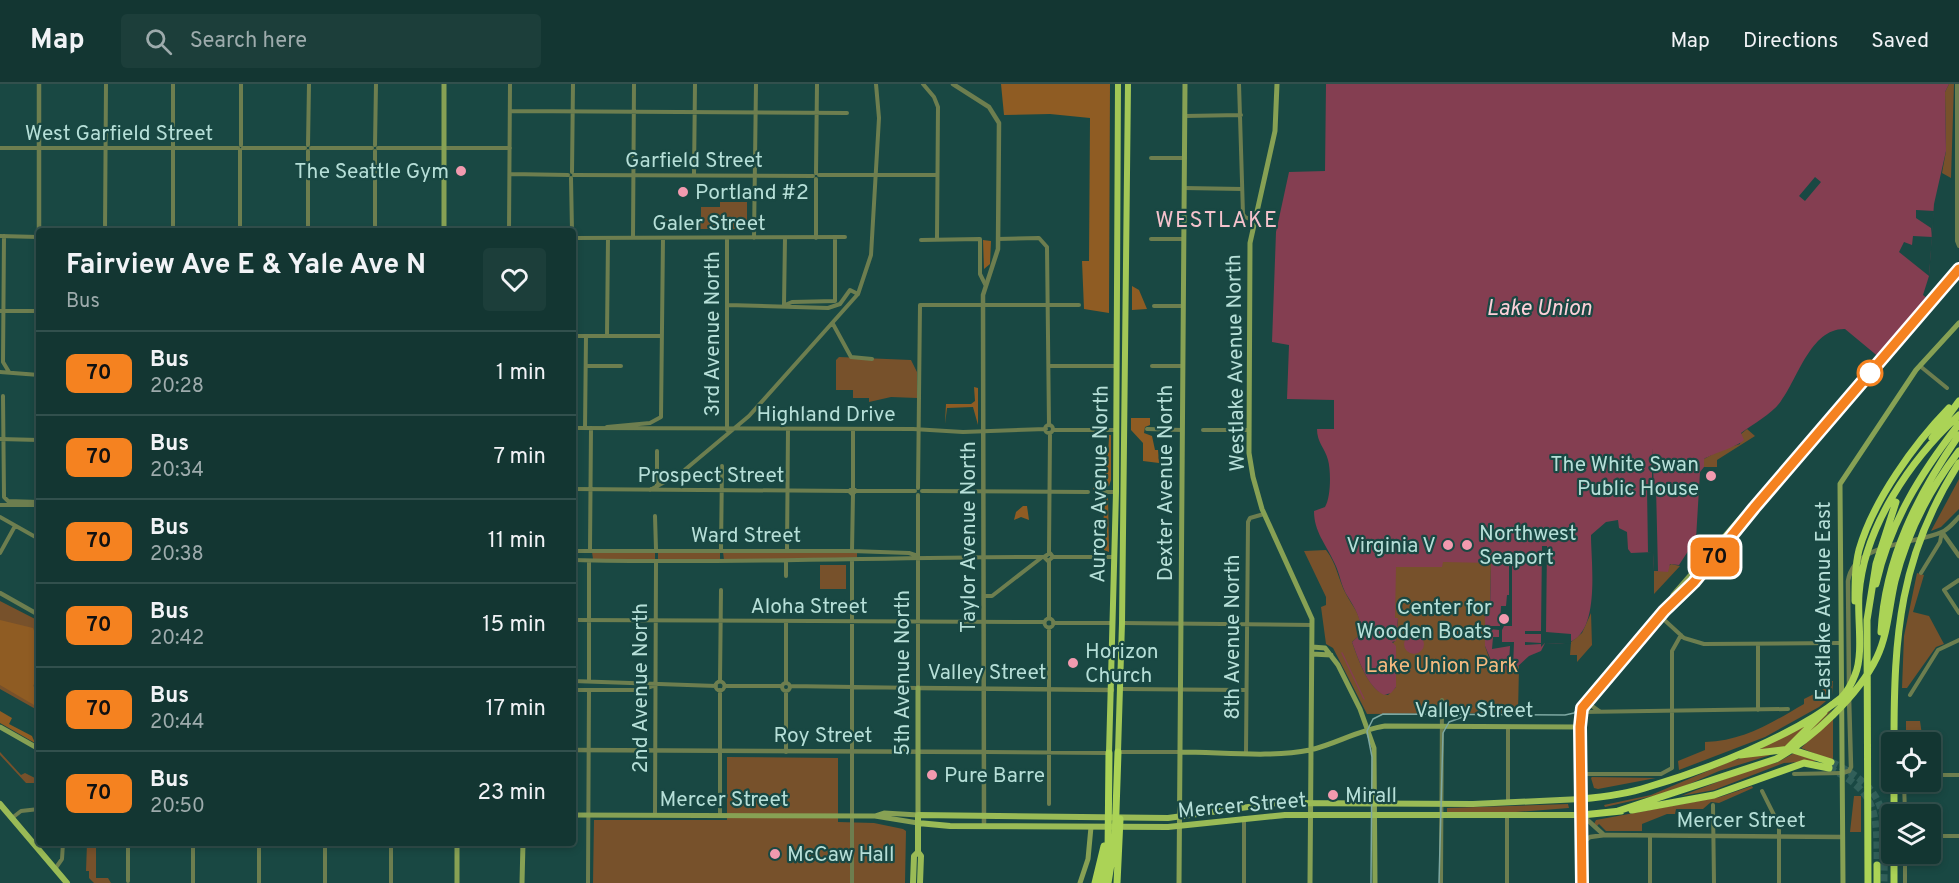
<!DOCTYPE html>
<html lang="en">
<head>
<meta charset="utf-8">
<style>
  :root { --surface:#133632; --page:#1c3e3a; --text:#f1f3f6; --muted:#9dabac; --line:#32504d }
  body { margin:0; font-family:Overpass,sans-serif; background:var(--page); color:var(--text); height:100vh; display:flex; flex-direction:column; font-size:22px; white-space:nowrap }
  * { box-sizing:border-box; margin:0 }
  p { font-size:20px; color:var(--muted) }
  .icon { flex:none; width:33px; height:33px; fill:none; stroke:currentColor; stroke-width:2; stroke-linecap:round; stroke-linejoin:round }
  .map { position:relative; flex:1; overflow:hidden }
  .sheet { position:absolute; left:36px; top:144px; width:540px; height:618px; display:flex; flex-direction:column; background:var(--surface); border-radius:6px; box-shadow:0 3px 9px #0003,0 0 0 2px var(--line) }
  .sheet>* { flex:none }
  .badge { padding:0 12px; border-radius:9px; font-size:21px; line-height:39px }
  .buttons { position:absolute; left:1881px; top:648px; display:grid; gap:12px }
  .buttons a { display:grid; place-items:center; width:60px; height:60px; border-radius:6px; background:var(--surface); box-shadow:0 3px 9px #0003,0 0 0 2px var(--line); font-size:30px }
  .map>.badge { position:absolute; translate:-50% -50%; box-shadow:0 0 0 3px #fff }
  .round { display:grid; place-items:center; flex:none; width:63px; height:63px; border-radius:6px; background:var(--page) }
  .overview { display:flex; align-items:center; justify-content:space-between; height:102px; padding:0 30px }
  h1 { font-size:28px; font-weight:700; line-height:45px }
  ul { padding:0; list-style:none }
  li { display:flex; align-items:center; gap:18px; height:84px; padding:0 30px; border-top:2px solid var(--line) }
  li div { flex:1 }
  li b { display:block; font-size:22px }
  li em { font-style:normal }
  li .badge { min-width:66px; font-weight:700; text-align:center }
  header { display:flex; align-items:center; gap:36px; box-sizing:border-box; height:84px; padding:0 30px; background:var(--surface); border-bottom:2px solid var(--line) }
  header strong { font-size:28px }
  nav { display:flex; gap:33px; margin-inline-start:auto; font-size:21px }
  .search { width:420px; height:54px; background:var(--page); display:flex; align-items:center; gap:15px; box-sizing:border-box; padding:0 21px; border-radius:6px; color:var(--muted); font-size:22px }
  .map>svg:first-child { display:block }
</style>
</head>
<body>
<header>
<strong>Map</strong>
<div class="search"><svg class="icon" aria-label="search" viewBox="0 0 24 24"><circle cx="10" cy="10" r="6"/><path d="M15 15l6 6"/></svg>Search here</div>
<nav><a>Map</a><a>Directions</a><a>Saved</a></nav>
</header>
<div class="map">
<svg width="1959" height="799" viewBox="0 0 1959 799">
  <rect width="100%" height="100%" fill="#194843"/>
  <path fill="#77512b" d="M1949 0H1954L1951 94 1942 89 1946 67 1945 8Z
    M720 118H747V145H697V136L701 135V123H720Z
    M663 135H680V145H663Z
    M839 273 911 276 917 288V314L891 313 869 318V314H853V306H836V276Z
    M1747 345 1755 352 1717 376V383H1704V375L1720 366 1740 360 1741 350Z
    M1959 395V425L1941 443 1931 447Z
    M1326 466C1337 480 1338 495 1346 510 1354 525 1362 531 1361 550L1352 558C1358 574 1369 609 1388 611L1396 603 1392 560 1396 556 1398 535 1395 534V483H1442V478H1491L1490 529 1485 530V562L1493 585 1499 586 1519 582 1518 629 1367 630 1333 564 1326 560 1321 523 1326 521V513L1304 467Z
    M720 467V475L658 476V468Z
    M592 468H655V476L593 475Z
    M723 468 857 469V474L724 476Z
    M1671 480 1680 482 1654 510V487H1663Z
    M820 481H846V505H820Z
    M1917 489 1924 491 1913 528 1929 532 1944 560 1936 563 1907 604H1902L1904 552Z
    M0 517 39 537V627L0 605Z
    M1591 529 1592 561 1577 578V571H1570L1571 558 1582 549Z
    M1830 597H1833L1832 612 1819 623 1765 653 1679 686 1678 677 1705 666V658C1744 657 1771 639 1804 620V615L1824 605Z
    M1832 626 1810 649 1791 662 1758 666Z
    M1833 634V677L1801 664Z
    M1906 637H1920L1923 658H1906Z
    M0 668 21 691 25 689 35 694 39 691V699H26L0 671Z
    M1794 669 1817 677 1784 679 1714 706 1681 712 1764 680 1776 679Z
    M1774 670 1719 687 1671 708 1605 723 1604 721 1651 711 1731 677 1749 672Z
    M727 673 838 674V738L874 739 903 745 906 747 905 799H593L594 736H727Z
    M1591 694 1592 693 1656 694 1598 705 1594 704Z
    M1752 702 1753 704 1719 719 1711 718 1703 725H1676L1675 730H1667L1642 740V747H1606L1599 740 1596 743 1594 740 1596 736 1720 713Z
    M1854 712H1861V748H1850Z
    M1568 720 1569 724 1516 728 1447 729V724Z
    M87 759H96V794H108L111 799H94L89 794V787H86Z"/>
  <path fill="#8f5c23" d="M1001 0H1110L1109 229 1084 225 1082 177H1089L1090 34 1050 30 1004 31Z
    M983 156 991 157 990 180 984 185Z
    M1132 202 1139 206 1147 225 1132 226Z
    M974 303 978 304V341L973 323 947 324 945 340 946 320H971L975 317Z
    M1131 334H1150V341L1145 343 1144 349 1152 352 1155 366H1158L1159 379 1143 377V359L1131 346Z
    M1099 350 1111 351V396L1109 402 1094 406 1093 404 1105 398V378L1097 376V373L1108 371 1109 353Z
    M1100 412 1108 413 1109 468 1104 466C1104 455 1108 450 1107 441L1103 440 1105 419 1103 415 1094 414Z
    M1023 422H1027L1029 436 1021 433 1014 436 1016 428Z
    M0 536 33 544C40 562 43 585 33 602L39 606V621H34L0 601Z
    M0 627 12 634 9 640 32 652 35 659 0 639Z"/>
  <path fill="#843e51" d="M1326 0H1949L1945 8 1946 67 1934 120 1929 192 1923 211 1936 221 1886 279 1845 245C1811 244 1798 294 1781 317 1772 330 1754 339 1741 349L1744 356C1737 363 1714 369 1704 375V383L1700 388 1696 455 1679 481 1670 480 1668 488 1654 487 1653 468 1631 469 1628 465 1627 448 1619 444 1618 436 1606 438 1591 451C1591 478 1600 543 1572 557 1564 561 1554 559 1545 559L1541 567 1529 572 1516 584 1495 586 1485 562V529H1490L1491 479 1443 478 1442 483H1396L1395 534H1398L1396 557 1392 558 1396 562V603L1391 609 1384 611C1367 603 1358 574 1352 558L1361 550C1362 536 1355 524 1348 513 1341 503 1340 489 1334 478 1326 460 1314 448 1314 427L1325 423C1331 413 1331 387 1328 376 1325 364 1317 359 1317 345H1334V316L1287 315 1289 261 1272 258 1276 148 1289 88 1325 87Z
    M1404 560a10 10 0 1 1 20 0a10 10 0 1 1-20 0Z"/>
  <path fill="#194843" d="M1815 93 1821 98 1805 117 1799 112Z
    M1916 126 1934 127 1929 192 1899 168 1904 158 1912 161 1913 152 1932 153 1931 144 1916 134Z
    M1652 365 1654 403H1656L1658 487H1654L1653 469 1648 468 1647 404 1652 403Z
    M1542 462H1547L1546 548 1571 550V560L1545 559 1541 563V560L1525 561V558L1541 559V550H1525V547H1541Z
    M1509 476H1512V542H1504L1502 546V558H1514L1513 585 1509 578 1510 562 1492 565 1493 553H1499V546L1490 545V542H1500L1501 522H1506L1507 511H1509Z"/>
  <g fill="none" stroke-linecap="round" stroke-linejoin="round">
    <path stroke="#843e51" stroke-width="1.5" d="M1342 569 1364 615"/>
    <path stroke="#315f59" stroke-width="7" stroke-dasharray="7 3.5" stroke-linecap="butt" d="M1831 678C1895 708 1884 738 1884 799
      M1829 684C1878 708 1877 730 1877 781"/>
    <path stroke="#6d7e4f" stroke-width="4" d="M923 0 934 13 938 23 937 154
      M1239 0 1243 130 1245 133 1254 137
      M1957 0V157L1959 162
      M510 27 847 29
      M1185 32 1241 31
      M241 61V0
      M308 61 309 0
      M375 61 376 0
      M0 64H238
      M243 64H305
      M311 64H372
      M378 64H510
      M1151 74H1185
      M572 88 573 0
      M816 89 817 0
      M510 90 568 91
      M574 91 813 92
      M694 91 695 0
      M819 91H937
      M571 94 572 147
      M1184 104 1242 105
      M105 147 106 0
      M173 147V0
      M240 147V66
      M308 147V67
      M375 147V67
      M509 147 510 0
      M0 152 38 153
      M4 152 3 278 9 288
      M573 154 845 153
      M633 154 634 0
      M754 154 756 0
      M816 154V95
      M998 155 1039 154 1047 163 1049 341
      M1151 155H1183
      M921 156 980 155V190L985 200
      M728 221 828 224 840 220 850 206 858 210
      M784 221 785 154
      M785 221 792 218 835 217V154
      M1154 222H1183
      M0 227H39
      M833 240 851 273 872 275
      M573 252H662
      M607 252 608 154
      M586 282H621
      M1049 282H1117
      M1152 282H1182
      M1920 282 1947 304
      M0 288 39 291
      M3 312 4 413 8 417 39 418
      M1045 345a4 4 0 1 1 8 0a4 4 0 1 1-8 0Z
      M607 343 650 339 661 333 663 154
      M573 344 913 345 963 348 1046 345
      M585 344 586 252
      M1147 345 1182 346
      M727 346V154
      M1053 346H1116
      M1203 346H1249
      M0 355 39 356
      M657 367V402
      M853 404V345
      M918 404 920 221H1079
      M573 405 849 407
      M650 406 681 389 749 332 858 210 871 171 879 34 876 0
      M856 407 853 404 849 407 852 410 856 407H915
      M922 407 1088 408
      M1103 408H1116
      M0 421H39
      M655 432 656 465
      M0 433 39 455
      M590 466 591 344
      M721 466 722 382
      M787 466 788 345
      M573 467H852L909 469 918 472
      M852 467 853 410
      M0 469 15 442
      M1049 469 1050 349
      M1053 473 1048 477 1044 473 1050 469 1053 473H1115
      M573 476C730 480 887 473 1045 473
      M1921 489 1940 458 1942 448
      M786 492V478
      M1959 496 1944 506 1959 529
      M984 512H992L1041 474
      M1660 532 1684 554 1704 560 1839 559
      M1049 534V477
      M1044.5 539a4.5 4.5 0 1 1 9 0a4.5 4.5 0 1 1-9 0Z
      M573 536 1044 538
      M786 537V599
      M1053 539H1113
      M1122 539 1312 541
      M1049 544V720
      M1758 560V626
      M573 597 716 602
      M589 597V477
      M720 597 721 506
      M715.5 602a4.5 4.5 0 1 1 9 0a4.5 4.5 0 1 1-9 0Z
      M782 603a4 4 0 1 1 8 0a4 4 0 1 1-8 0Z
      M725 602H782
      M790 602 918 604V411
      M1120 605 1246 606
      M573 606H640L653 602
      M720 606V731
      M786 607V668
      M1910 611 1938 566 1959 556
      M1589 615 1592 622 1599 627
      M1582 628 1788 625
      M1508 643V718
      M984 668 1109 669
      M1118 668H1180
      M1246 668 1248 438 1250 434 1264 430
      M1581 690H1661L1672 684V567L1681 551
      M1794 690 1841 689
      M1930 691H1959
      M1904 698 1905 730
      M1762 707 1779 741V799
      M1713 721 1714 799
      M655 731 656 478
      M12 734 21 727 39 725
      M1244 734V799
      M1930 752H1959
      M1650 753V799
      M1905 770V799
      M55 785 62 775 63 759
      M128 797V759
      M193 799V759
      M259 799V759
      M325 799V759
      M391 799V759
      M588 799 589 606
      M852 799V477
      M1441 799 1442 616
      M1507 799V731"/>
    <path stroke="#6d7e4f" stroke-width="4.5" d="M953 0 989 23 999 39 998 165 983 211 984 742
      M39 153V0
      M1942 448 1959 472
      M0 509 39 531
      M1849 602 1848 497C1854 458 1913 461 1942 448 1949 445 1954 438 1959 433
      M918 604 1112 606
      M573 666 984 668
      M1841 689 1849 687 1851 683 1849 613
      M1582 731 1604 751
      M1582 759 1590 753 1605 751 1841 753"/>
    <path stroke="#87a154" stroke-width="5" d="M444 0V147
      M1277 0 1275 47 1250 159 1249 369 1253 393 1262 425 1312 535 1310 799
      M1671 519 1673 511 1742 432 1752 425
      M1312 563 1325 564 1338 581 1360 625 1374 664 1375 799
      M1312 570 1331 571
      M0 643 39 665
      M1180 668C1221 668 1270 674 1310 666 1336 660 1358 646 1385 642L1580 643
      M1581 715 1582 624 1664 527 1679 516 1694 498 1753 424 1959 185
      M573 731 875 732 918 739
      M875 732 884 729 918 731V604
      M457 799V759
      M522 799 523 759
      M1080 799 1088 775 1091 743
      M1179 799 1185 0
      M1843 799 1840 400 1916 286 1959 239"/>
    <path stroke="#9abb56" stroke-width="6" d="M0 720 67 799
      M918 739 950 742 1168 743 1285 731H1582
      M918 768 921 772 920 799
      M913 799 914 772 918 768V731L1168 734 1277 719 1473 720 1581 715 1582 799"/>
    <path stroke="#a2c756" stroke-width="6" d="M1118 668 1122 539 1128 0
      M1109 669 1116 408 1118 0"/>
    <path stroke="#abd356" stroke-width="7" d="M1932 354 1959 317
      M1876 500C1890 438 1921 389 1959 340
      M1855 517C1855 499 1855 482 1859 466 1873 417 1914 360 1949 324
      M1881 548C1885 474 1918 410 1959 351
      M1894 658C1894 552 1899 472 1959 379
      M1785 667 1824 628
      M1740 671 1790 665 1831 678
      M1894 698V730
      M1581 715C1604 713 1627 710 1648 703 1706 686 1794 652 1841 614 1847 608 1852 599 1855 591 1864 570 1857 533 1859 510 1864 443 1911 375 1959 331
      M1632 726 1714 711 1804 679 1829 684
      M1618 727 1776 675C1812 655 1859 611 1877 573 1888 550 1889 522 1895 497 1907 450 1929 406 1959 367
      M1582 731 1621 727
      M1894 770V799
      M1877 781V799
      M1095 799 1104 762
      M1102 799 1108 769 1109 669
      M1108 799 1115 756 1118 668
      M1117 799 1120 735
      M1868 799 1867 536 1876 480 1896 418"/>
    <path stroke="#7da8a2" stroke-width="1.5" d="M1371 799 1372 673 1367 647 1373 635 1383 630 1565 631 1574 629 1744 434
      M1439 799 1443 649 1449 638 1463 633"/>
  </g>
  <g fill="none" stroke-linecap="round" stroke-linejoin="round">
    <defs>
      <path id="line" d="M1582 799 1580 643 1582 624 1664 527 1694 498 1754 424 1959 185"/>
    </defs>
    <use href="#line" stroke="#fff" stroke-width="14"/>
    <use href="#line" stroke="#f58220" stroke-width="9"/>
  </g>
  <g fill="#f29aaf" stroke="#194843" stroke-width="2">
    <circle cx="461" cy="87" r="6"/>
    <circle cx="683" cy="108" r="6"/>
    <circle cx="1711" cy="392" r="6"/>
    <circle cx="1448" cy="461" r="6"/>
    <circle cx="1467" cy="461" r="6"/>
    <circle cx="1504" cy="535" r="6"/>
    <circle cx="1073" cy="579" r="6"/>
    <circle cx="932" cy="691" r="6"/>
    <circle cx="1333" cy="711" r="6"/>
    <circle cx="775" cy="770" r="6"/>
  </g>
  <circle fill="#fff" stroke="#f58220" stroke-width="3" cx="1870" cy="289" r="12"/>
  <g text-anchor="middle" stroke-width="4.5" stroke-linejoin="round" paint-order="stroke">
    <g font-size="21" fill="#b6dfd8" stroke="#194843">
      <text x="119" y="56">West Garfield Street</text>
      <text x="694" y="83">Garfield Street</text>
      <text x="709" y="146">Galer Street</text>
      <text transform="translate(712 250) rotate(-90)" y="7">3rd Avenue North</text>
      <text transform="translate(1235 279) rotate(-91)" y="7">Westlake Avenue North</text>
      <text x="826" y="337">Highland Drive</text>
      <text x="711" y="398">Prospect Street</text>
      <text transform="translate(1165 399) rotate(-90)" y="7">Dexter Avenue North</text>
      <text transform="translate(1099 400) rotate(-89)" y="7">Aurora Avenue North</text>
      <text x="746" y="458">Ward Street</text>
      <text transform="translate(968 453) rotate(-90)" y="7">Taylor Avenue North</text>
      <text transform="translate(1823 517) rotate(-90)" y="7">Eastlake Avenue East</text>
      <text x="809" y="529">Aloha Street</text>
      <text transform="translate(1232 553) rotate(-90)" y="7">8th Avenue North</text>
      <text x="987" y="595">Valley Street</text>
      <text transform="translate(902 589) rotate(-90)" y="7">5th Avenue North</text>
      <text transform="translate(640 604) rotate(-90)" y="7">2nd Avenue North</text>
      <text x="1474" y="633">Valley Street</text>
      <text x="823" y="658">Roy Street</text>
      <text x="724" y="722">Mercer Street</text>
      <text transform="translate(1242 721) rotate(-5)" y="7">Mercer Street</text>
      <text x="1741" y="743">Mercer Street</text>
    </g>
    <g font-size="21" fill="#b6dfd8" stroke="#194843" text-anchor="start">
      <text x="449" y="94" text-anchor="end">The Seattle Gym</text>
      <text x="695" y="115">Portland #2</text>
      <text x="1699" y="387" text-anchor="end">The White Swan<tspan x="1699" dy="24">Public House</tspan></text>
      <text x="1479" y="456">Northwest<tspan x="1479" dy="24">Seaport</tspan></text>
      <text x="1436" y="468" text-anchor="end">Virginia V</text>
      <text x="1492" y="530" text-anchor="end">Center for<tspan x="1492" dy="24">Wooden Boats</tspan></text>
      <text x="1085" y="574">Horizon<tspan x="1085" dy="24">Church</tspan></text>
      <text x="944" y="698">Pure Barre</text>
      <text x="1345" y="718">Mirall</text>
      <text x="787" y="777">McCaw Hall</text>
    </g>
    <g font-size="21" fill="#f6ba7f" stroke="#194843">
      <text x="1442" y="588">Lake Union Park</text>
    </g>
    <g font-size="22" letter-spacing="1.5" fill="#f5c2cc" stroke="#194843">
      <text x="1217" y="143">WESTLAKE</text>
    </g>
    <g font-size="22" font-style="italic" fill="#fdd0d9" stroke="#194843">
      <text x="1539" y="231">Lake Union</text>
    </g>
  </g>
</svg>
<div class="buttons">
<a><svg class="icon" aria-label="locate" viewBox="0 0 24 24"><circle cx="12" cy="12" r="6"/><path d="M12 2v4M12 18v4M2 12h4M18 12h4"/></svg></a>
<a><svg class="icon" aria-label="layers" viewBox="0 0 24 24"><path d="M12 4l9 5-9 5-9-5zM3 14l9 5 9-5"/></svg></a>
</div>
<b class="badge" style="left:1715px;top:473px;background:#f58220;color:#111">70</b>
<section class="sheet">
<div class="overview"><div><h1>Fairview Ave E &amp; Yale Ave N</h1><p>Bus</p></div><a class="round"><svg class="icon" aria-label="heart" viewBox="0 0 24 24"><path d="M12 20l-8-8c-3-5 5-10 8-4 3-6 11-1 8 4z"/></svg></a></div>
<ul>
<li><span class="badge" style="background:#f58220;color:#111">70</span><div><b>Bus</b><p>20:28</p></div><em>1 min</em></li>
<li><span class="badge" style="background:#f58220;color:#111">70</span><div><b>Bus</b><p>20:34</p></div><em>7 min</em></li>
<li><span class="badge" style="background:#f58220;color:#111">70</span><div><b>Bus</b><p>20:38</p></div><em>11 min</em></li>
<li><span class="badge" style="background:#f58220;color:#111">70</span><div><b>Bus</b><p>20:42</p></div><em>15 min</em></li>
<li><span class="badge" style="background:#f58220;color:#111">70</span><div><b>Bus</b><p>20:44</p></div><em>17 min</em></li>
<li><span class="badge" style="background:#f58220;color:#111">70</span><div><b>Bus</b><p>20:50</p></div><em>23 min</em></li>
</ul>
</section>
</div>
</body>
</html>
